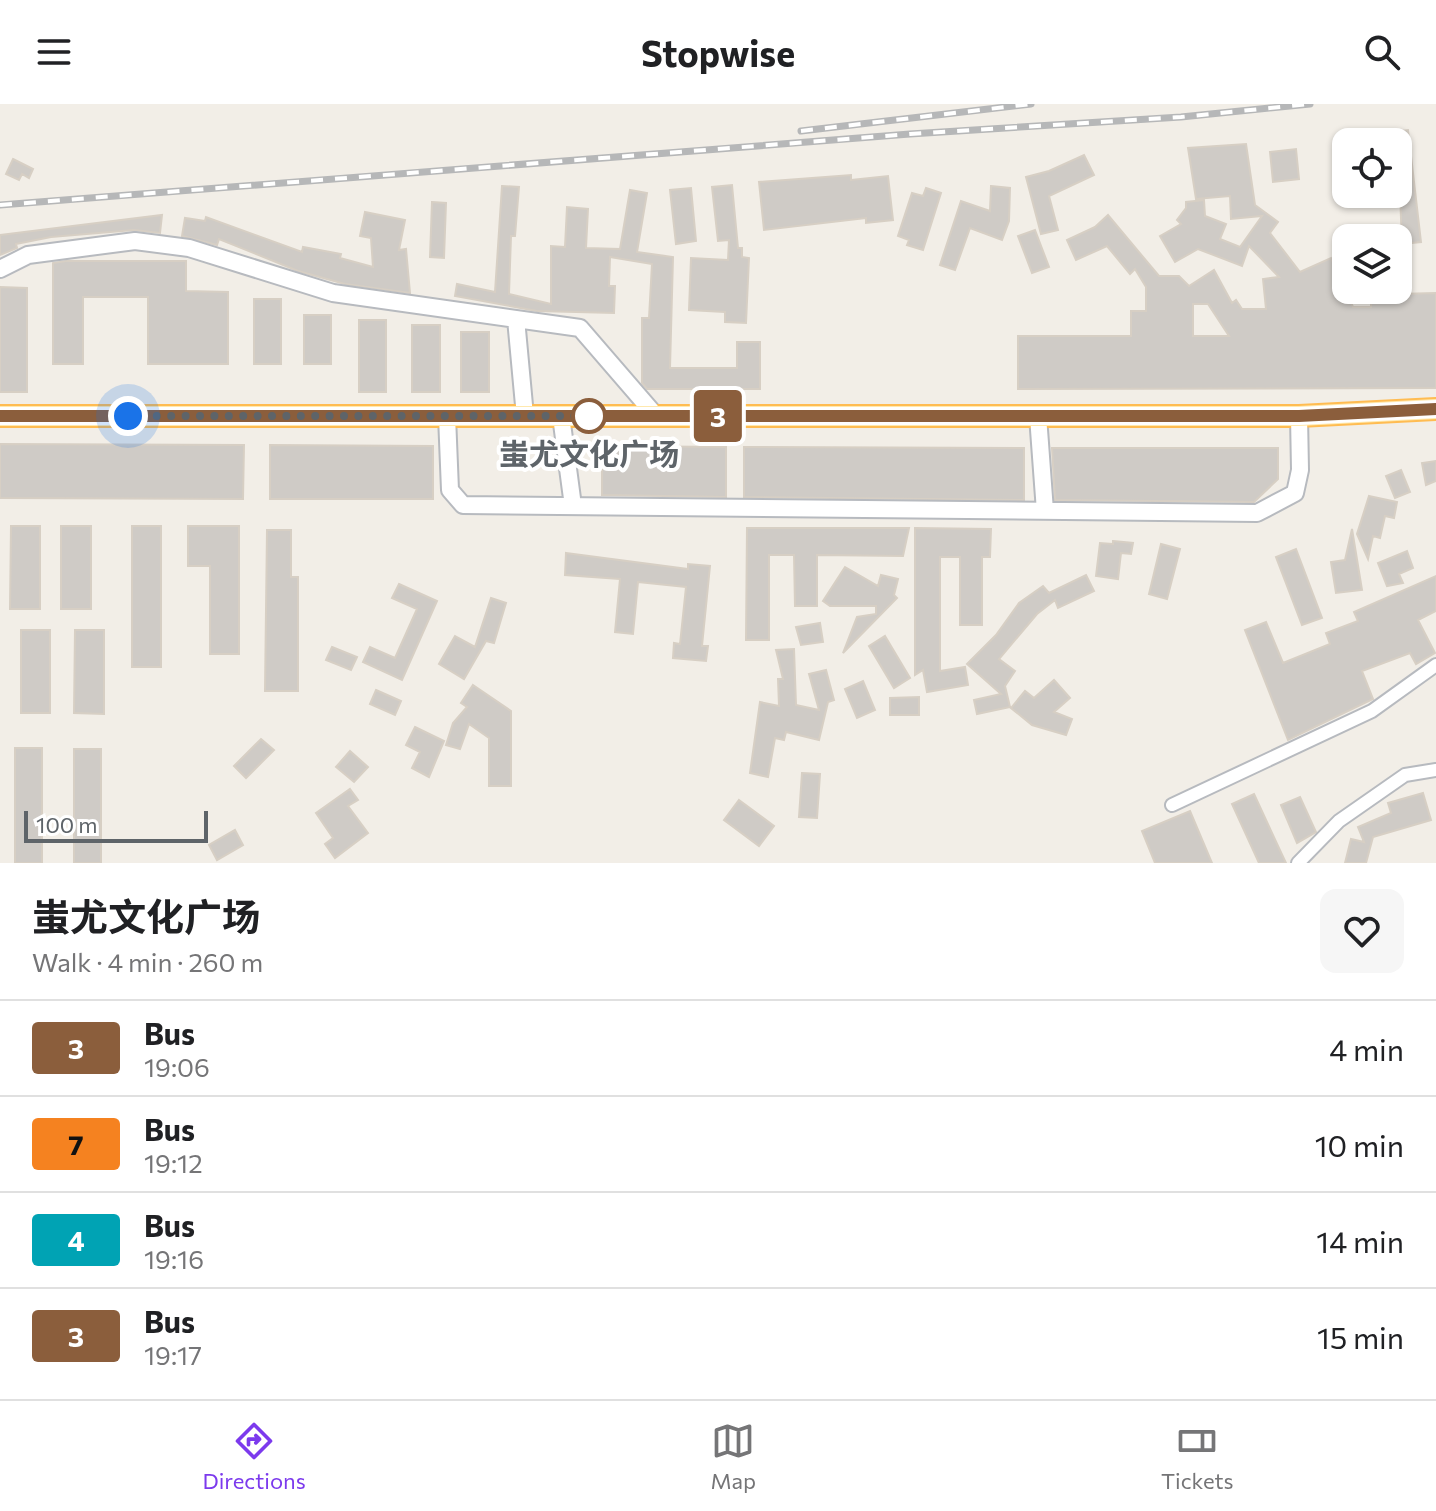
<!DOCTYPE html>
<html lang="en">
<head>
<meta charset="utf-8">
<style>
  :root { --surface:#fff; --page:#f6f6f6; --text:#202124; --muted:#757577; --line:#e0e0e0; --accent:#7c3aed }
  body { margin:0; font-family:Commissioner,"Noto Sans SC",sans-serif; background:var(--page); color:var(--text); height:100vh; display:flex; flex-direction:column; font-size:30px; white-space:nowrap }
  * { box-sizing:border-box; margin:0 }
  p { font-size:26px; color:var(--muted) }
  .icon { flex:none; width:44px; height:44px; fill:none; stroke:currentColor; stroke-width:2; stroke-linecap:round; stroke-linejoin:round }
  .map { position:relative; height:759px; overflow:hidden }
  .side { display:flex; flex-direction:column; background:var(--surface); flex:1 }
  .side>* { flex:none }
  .badge { padding:0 16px; border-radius:6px; font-size:28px; line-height:52px }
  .buttons { position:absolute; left:1332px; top:24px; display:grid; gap:16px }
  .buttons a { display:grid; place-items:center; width:80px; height:80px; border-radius:16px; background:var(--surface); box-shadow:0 2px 6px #0004; font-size:40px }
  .scale { position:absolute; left:24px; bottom:20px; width:184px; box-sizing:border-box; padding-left:8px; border:4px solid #5e6469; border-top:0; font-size:22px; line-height:28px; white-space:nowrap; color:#5e6469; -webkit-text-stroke:6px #fff; paint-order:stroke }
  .you { position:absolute; width:40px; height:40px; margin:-20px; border:6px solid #fff; border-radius:50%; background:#1a73e8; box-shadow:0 0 0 12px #1a73e833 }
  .map>.badge { position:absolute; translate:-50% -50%; box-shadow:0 0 0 4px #fff }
  .round { display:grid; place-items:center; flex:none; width:84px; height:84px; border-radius:16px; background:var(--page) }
  .overview { display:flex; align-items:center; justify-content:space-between; height:136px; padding:0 32px }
  h1 { font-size:38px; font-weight:700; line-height:60px }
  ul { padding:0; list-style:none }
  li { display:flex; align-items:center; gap:24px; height:96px; padding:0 32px; border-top:2px solid var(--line) }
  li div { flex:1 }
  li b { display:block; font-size:30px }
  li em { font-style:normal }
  li .badge { min-width:88px; font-weight:700; text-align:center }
  header { display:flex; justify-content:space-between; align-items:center; height:104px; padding:0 32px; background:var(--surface); font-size:36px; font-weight:700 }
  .menu { display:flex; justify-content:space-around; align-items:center; height:112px; border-top:2px solid var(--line); background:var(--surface); font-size:22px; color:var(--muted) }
  .menu a { display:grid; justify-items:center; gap:4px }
  .menu .on { color:var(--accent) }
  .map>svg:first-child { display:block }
</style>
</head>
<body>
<header><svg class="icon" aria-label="menu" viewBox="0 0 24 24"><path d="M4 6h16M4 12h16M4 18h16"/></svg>Stopwise<svg class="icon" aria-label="search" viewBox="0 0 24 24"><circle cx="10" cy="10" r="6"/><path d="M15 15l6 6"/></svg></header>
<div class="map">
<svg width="1436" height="759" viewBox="0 0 1436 759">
  <rect width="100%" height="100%" fill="#f2eee7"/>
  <path fill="#cfcbc6" stroke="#d7cfc4" stroke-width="2" fill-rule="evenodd" d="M1408 26 1421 138 1402 140 1398 38H1393L1392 28Z
    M1246 40 1255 101 1278 118 1270 129 1300 168 1331 154 1353 203H1371V195H1398V190L1436 189V284L1018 285V232H1131V207H1146V183L1135 165 1130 170 1107 142 1076 156 1067 136 1095 123 1108 111 1159 172H1179L1189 182 1214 166 1232 199 1236 196 1242 205H1266L1263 175 1279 173 1249 142 1242 162 1198 145 1175 158 1160 132 1181 120 1177 116 1186 104V98L1204 96 1205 112 1226 120 1220 135 1240 143 1262 112 1231 115 1230 92 1196 95 1188 44ZM1193 200H1208L1229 232H1193Z
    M1296 45 1299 75 1273 78 1270 48Z
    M1084 51 1094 71 1049 92 1058 126 1041 130 1026 73 1049 67Z
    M13 55 33 65 29 74 22 70 19 76 6 70Z
    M851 71V76L888 72 893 116 866 119V114L764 126 759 78Z
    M732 81 738 144H742V153L749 154 746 219 725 218V208L689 206 691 154 728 156 729 136 718 137 712 83Z
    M502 82 519 83 515 132H511L509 190 551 200V142L565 143 567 103 588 105 586 144 620 145 630 86 647 89 637 148 673 153 670 264H737V238H760V285H647L642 279V214H649L652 160 610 153 609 182H615L614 209 537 207 455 192 457 180 495 188Z
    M991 82 1010 84 1009 117 1002 136 970 124 955 166 940 161 961 97 990 107Z
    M691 84 696 137 676 140 670 86Z
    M926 84 941 89 923 146 907 141 909 136 898 132 912 89 923 92Z
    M432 98 446 99 444 154 430 153Z
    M365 108 405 116 399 146 406 145 410 189 345 180 298 167 219 135 217 141 182 132 185 114 205 117 206 113 302 148 303 143 341 150 340 154 373 163 371 134 360 132Z
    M162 111 160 129 134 126 51 133 16 140 17 144 0 151V131Z
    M1035 126 1049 163 1032 169 1018 132Z
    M66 157H186V187L228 188V260H148V193H83V260H53V159Z
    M0 183 27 184V288H0Z
    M254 195H281V260H254Z
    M304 211H331V260H304Z
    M359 216H386V288H359Z
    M412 221H440V288H412Z
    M461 228H489V288H461Z
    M0 340 244 341 243 395 0 394Z
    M270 341 433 342V395H270Z
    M602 342 726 343V393L602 391Z
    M744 343 1024 344V396L744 393Z
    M1052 344H1278V375L1254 398 1055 396Z
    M1436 357V377L1426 381 1422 359Z
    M1401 366 1410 388 1395 394 1386 372Z
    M1369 392 1397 398 1394 414 1385 412 1380 434 1373 432 1368 455 1357 430Z
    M11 422H40V505H10Z
    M61 422H91V505H61Z
    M132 422H161V563H132Z
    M188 422H239V550H210V462H188Z
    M747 424H909L903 452 817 451V502H795L794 451H769V536H746Z
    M915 424 991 425 990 453H982V521H960V453H940V567L965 563 968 581 927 588 923 566 915 571Z
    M1352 425 1362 486 1336 489 1331 458 1345 456Z
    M267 426H291V473H298V587H265Z
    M1113 437 1133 439 1131 450 1121 449 1118 475 1096 472 1100 439 1113 440Z
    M1161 440 1180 445 1167 495 1149 490Z
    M1296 445 1322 514 1302 521 1276 453Z
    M1407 447 1413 464 1399 470 1403 479 1387 482 1378 459Z
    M566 449 688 465V460L710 462 702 542H708L706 557 673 554 674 539 680 540 686 483 638 478 633 530 615 528 620 475 565 471Z
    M845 463 878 482 881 471 898 475 894 491 897 494 843 549 857 513 876 510V502H830L823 497Z
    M1086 471 1094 487 1058 504 1055 496 1037 510 999 555 1015 567 1005 582 1010 603 977 610 974 596 1001 590 967 560 996 531 1019 499 1043 482 1049 489Z
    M1436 472V507L1418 516 1435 549 1416 560 1410 549 1362 567 1373 595 1288 636 1245 526 1266 518 1283 559 1330 540 1326 529 1358 517 1354 508Z
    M399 480 437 497 402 576 363 558 370 543 395 554 417 505 392 494Z
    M491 494 506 499 494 539 486 537 464 575 439 560 455 532 475 543Z
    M820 519 823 538 801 541 796 523Z
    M21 526H50V609H21Z
    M75 526H104V610L74 609Z
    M885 532 910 574 894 584 869 542Z
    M332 543 357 553 351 566 326 556Z
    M794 545 796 601 819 606 809 570 826 566 834 596 828 598 819 636 786 628 784 636 775 634 768 673 750 669 760 598 779 602 778 575H783L776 546Z
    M1054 576 1070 594 1054 608 1072 615 1066 631 1032 621 1011 604 1025 587 1034 594Z
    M863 577 875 606 857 614 845 585Z
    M473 581 511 607V682H489V634L469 620 460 645 446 641 453 619 467 603 461 599Z
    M376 586 401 597 395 611 370 600Z
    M919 593V611H890V594Z
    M415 623 444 637 429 673 412 664 420 648 406 641Z
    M261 635 274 646 246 674 234 662Z
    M15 644H42V759H15Z
    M74 645H101V759H74Z
    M350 647 368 663 354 678 336 663Z
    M802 669 820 670 817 714 799 713Z
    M350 685 358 696 348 702 368 729 335 754 325 740 333 734 316 709Z
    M1423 689 1431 716 1373 733 1366 759H1345L1351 735 1364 738 1358 723 1391 709 1388 699Z
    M1254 690 1278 742 1286 759H1259L1232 700Z
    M1300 693 1316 728 1297 739 1281 701Z
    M739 696 774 722 759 742 724 716Z
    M1190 707 1212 759H1155L1142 727Z
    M235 726 243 741 217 756 209 741Z"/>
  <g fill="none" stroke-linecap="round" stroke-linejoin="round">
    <defs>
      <path id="minor" d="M1172 701 1372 607 1436 561
        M1298 759 1339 717 1405 671 1436 666"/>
      <path id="tertiary" d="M0 165 28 151 135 137 189 144 333 189 580 224 656 312
        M516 215 525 312
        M447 312 450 386 463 401 1257 409 1295 389 1300 366 1299 312
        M561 312 573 402
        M1038 312 1045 407"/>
      <path id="primary" d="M0 312H1299L1436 305"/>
    </defs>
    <use href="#minor" stroke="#b7babf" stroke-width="16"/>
    <use href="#tertiary" stroke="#b7babf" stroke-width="20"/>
    <use href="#primary" stroke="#ffbc52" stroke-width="24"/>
    <use href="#minor" stroke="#fff" stroke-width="12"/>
    <use href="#tertiary" stroke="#fff" stroke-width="16"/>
    <use href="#primary" stroke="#ffe9ae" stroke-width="20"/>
    <defs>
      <path id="rail" d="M801 27 1031 0
        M0 101 910 30 1181 13 1310 0"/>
    </defs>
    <use href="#rail" stroke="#b6b7b8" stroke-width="7"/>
    <use href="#rail" stroke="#fff" stroke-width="4" stroke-dasharray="12" stroke-linecap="butt"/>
  </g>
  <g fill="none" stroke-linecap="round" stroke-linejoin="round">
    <defs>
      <path id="line" d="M0 312H1299L1436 305"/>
    </defs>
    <use href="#line" stroke="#fff" stroke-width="18"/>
    <use href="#line" stroke="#8b5e3c" stroke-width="12"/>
    <path stroke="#5e6469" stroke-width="8" stroke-dasharray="0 14.4" d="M128 312H593H589"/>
  </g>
  <circle fill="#fff" stroke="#8b5e3c" stroke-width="4" cx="589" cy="312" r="16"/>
  <g text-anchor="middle" stroke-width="8" stroke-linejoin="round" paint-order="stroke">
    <g font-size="30" font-weight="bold" fill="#5e6469" stroke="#fff">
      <text x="589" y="361">蚩尤文化广场</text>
    </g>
  </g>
</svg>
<div class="buttons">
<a><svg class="icon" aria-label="locate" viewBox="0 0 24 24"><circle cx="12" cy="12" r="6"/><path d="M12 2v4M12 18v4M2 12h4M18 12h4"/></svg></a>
<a><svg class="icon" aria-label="layers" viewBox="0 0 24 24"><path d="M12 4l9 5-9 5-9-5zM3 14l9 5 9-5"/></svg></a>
</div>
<div class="scale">100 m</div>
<div class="you" style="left:128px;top:312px"></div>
<b class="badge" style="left:718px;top:312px;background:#8b5e3c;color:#fff">3</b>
</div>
<section class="side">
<div class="overview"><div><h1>蚩尤文化广场</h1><p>Walk · 4 min · 260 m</p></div><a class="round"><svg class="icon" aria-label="heart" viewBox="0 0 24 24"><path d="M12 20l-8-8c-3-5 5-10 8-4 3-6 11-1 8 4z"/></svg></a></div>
<ul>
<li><span class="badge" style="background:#8b5e3c;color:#fff">3</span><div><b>Bus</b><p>19:06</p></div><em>4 min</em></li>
<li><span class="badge" style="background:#f58220;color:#111">7</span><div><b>Bus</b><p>19:12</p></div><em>10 min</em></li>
<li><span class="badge" style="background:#00a3b4;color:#fff">4</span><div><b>Bus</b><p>19:16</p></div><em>14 min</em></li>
<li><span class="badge" style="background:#8b5e3c;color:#fff">3</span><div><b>Bus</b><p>19:17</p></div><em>15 min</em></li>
</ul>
</section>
<nav class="menu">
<a class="on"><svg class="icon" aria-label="directions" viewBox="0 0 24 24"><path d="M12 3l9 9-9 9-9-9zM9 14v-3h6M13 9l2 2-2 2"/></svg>Directions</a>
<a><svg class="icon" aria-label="map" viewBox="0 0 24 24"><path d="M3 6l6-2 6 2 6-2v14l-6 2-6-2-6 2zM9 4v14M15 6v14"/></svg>Map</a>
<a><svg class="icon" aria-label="tickets" viewBox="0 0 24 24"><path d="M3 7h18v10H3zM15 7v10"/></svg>Tickets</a>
</nav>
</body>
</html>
